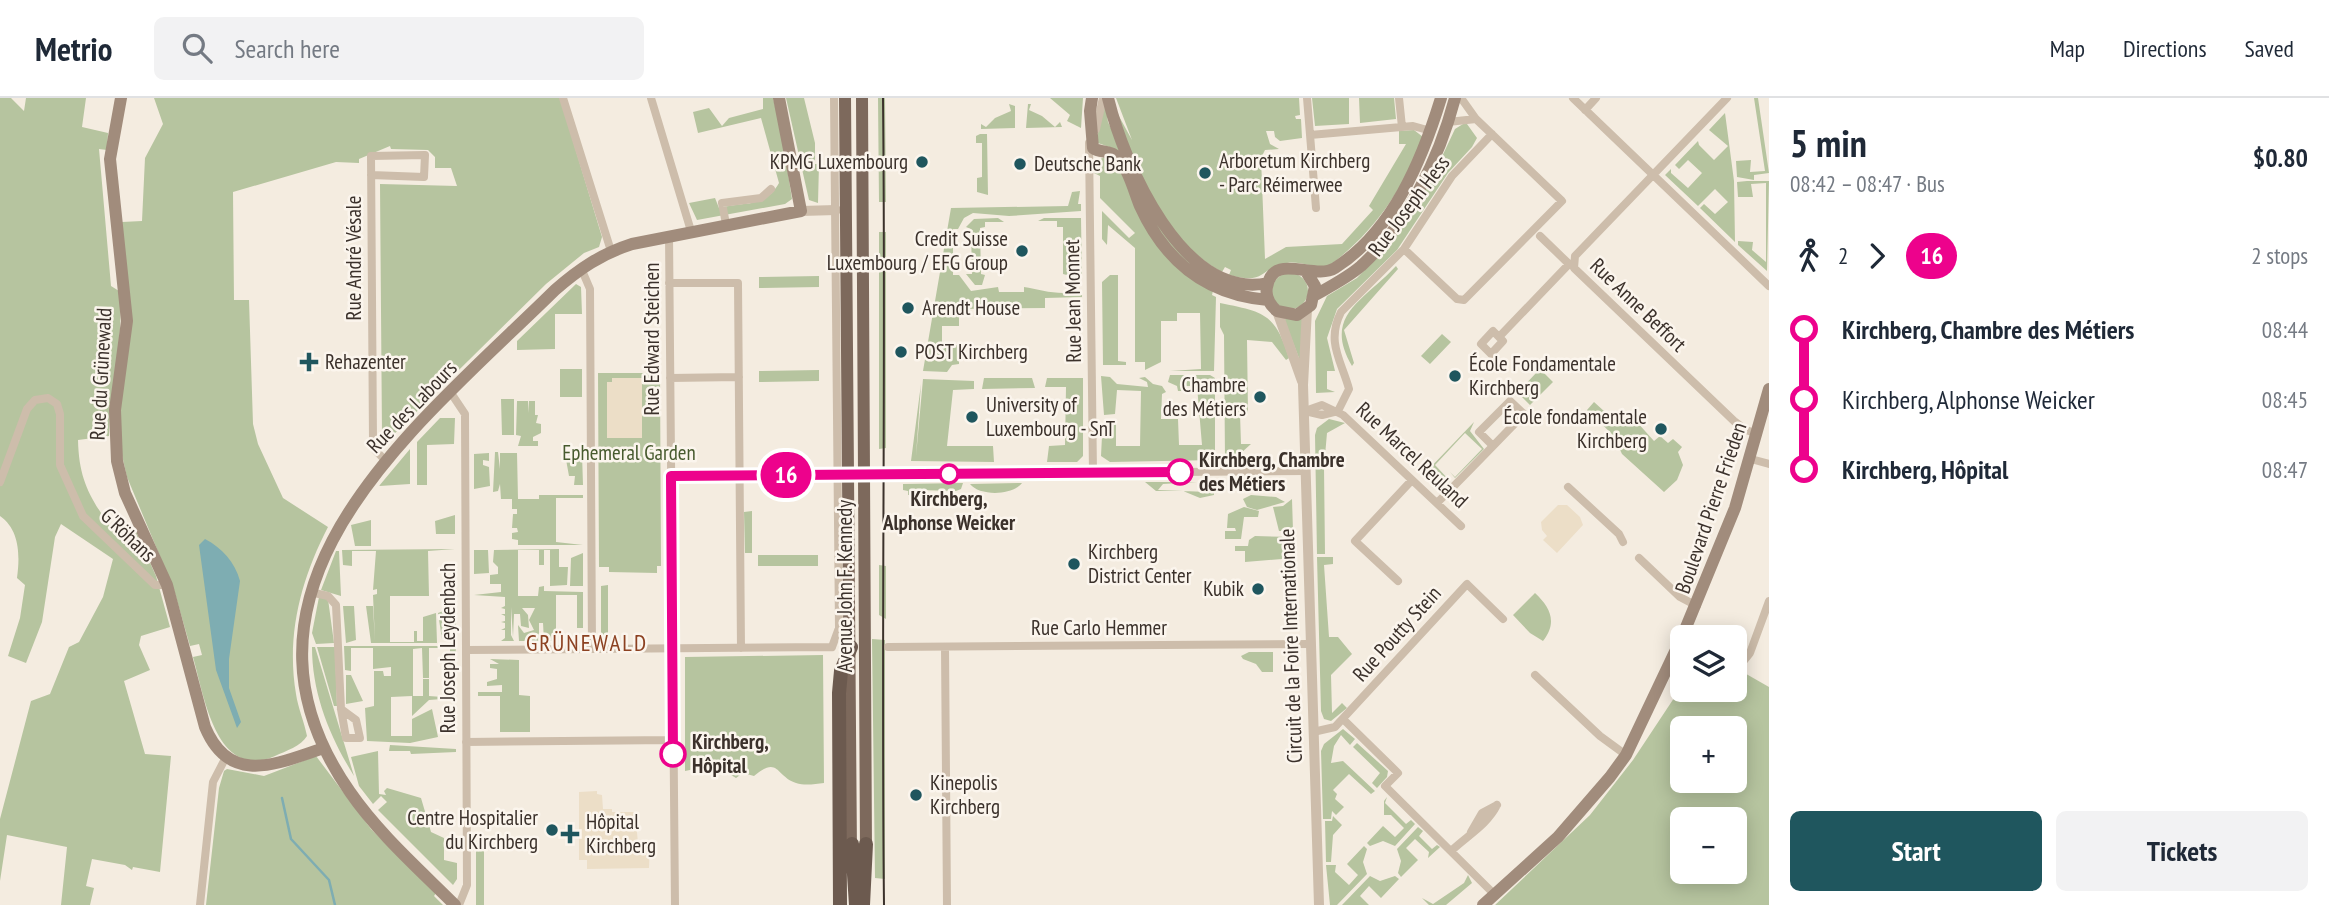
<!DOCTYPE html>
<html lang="en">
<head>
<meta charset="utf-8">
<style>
  :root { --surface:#fff; --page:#f2f2f3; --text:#1f2937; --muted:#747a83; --line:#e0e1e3; --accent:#1f565e }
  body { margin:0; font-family:"PT Sans Narrow",sans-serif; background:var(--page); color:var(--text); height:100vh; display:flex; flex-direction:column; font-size:26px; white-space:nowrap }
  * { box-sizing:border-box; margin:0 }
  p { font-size:23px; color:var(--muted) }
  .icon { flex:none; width:38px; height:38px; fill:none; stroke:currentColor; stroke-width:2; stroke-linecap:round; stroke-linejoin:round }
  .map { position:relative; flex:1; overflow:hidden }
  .details { display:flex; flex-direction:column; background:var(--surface); width:560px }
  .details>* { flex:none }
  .badge { padding:0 14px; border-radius:23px; font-size:24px; line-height:46px }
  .fabs { position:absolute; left:1670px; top:527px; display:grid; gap:14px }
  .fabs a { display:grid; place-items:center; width:77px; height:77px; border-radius:10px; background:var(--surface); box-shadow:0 4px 18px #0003; font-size:35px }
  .map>.badge { position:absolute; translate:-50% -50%; box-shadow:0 0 0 4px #fff }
  .legs { display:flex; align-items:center; gap:10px; height:77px; padding:0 21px; font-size:23px }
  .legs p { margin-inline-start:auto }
  .overview { display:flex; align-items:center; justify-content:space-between; height:119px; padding:0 21px }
  h1 { font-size:38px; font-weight:700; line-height:52px }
  .button { display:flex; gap:14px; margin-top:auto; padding:14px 21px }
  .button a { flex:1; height:80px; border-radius:10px; background:var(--accent); color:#fff; font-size:28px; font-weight:700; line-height:80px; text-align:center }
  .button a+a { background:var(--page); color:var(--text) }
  ul { padding:0 21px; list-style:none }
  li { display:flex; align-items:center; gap:24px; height:70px; font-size:26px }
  li i { display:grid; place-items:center; width:10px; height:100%; margin:0 9px; background:currentColor }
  li i::after { content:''; width:18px; height:18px; margin:-9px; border:5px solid; border-radius:50%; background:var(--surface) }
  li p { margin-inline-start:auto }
  li:first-child i { background:linear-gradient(#0000 50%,currentColor 0) }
  li:last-child i { background:linear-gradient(currentColor 50%,#0000 0) }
  header { display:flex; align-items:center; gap:42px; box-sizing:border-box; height:98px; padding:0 35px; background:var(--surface); border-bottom:2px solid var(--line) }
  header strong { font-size:33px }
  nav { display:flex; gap:38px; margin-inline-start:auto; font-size:24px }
  .search { width:490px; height:63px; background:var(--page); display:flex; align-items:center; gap:18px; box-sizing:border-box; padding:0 24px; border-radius:10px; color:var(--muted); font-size:26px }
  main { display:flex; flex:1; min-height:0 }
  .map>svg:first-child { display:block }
</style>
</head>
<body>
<header>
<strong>Metrio</strong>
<div class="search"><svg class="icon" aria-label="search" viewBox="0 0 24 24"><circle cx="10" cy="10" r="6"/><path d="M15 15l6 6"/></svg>Search here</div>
<nav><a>Map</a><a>Directions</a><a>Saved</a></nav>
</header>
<main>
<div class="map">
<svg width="1769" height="807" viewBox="0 0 1769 807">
  <rect width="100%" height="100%" fill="#f4ece0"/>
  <path fill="#b6c49f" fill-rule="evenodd" d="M0 0H11L24 13 26 0H86L82 29 108 35 107 52 99 51 111 188 119 193C125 242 110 288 109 338L78 342C79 384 91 401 114 434L135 431 156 478 170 529 141 538 139 547 150 572 124 583 145 656 171 658 160 774 133 769 132 772 125 767 92 761 86 788 94 790 90 807H61L67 749 7 737 0 783V721L31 603 50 596 69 549 79 544 103 499 113 461 61 426 55 439 42 524 26 565 8 558 20 520 25 487 17 480C20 458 20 432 0 418Z
    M154 0H560L602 139 599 149 584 155 546 186 387 343 382 337 380 86 457 88 451 70H435V59L428 52 391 51 390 48 359 61V65L336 64 233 94 234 202H249L253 326 258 346 283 400 328 429C301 481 286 537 296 596 298 610 304 623 307 638 301 648 286 653 275 658 216 684 204 597 193 559L202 557 199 546 190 548 174 492 127 379 118 340 123 285 122 124 142 123 145 60 163 26Z
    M763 0H773L781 32 792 101 785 106 697 122 689 105 715 100 719 110C745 103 764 111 779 85L761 20 698 35 693 14 709 10 722 28 729 20 763 11Z
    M786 0H804L815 45V66H819L818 105 809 102Z
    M878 0H885L886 104H879Z
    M1050 0H1083L1081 30 1067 23 1070 17Z
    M1116 0H1299L1300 17 1295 18 1296 21H1301L1302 40 1280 43 1275 39 1274 33H1266L1270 46 1279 51 1265 52 1261 60 1265 161 1286 149 1342 146 1373 112 1369 108 1406 46H1399V33L1414 32 1423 39C1403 93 1372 137 1326 170 1314 169 1298 163 1287 165 1258 170 1268 187 1229 177L1231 172 1225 169 1222 174C1164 143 1140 75 1115 18V11L1132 42Z
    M1312 0H1349V26L1315 28Z
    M1359 0H1394L1396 21 1360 25Z
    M1754 0H1758L1769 75 1754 77V82L1737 79 1736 63 1751 62 1750 74 1765 73Z
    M1105 5 1108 24 1139 88 1203 173C1165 166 1133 83 1115 51L1098 45V31Z
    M1009 6 1015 8V30L981 31V26L986 29 995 20 1011 13Z
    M1028 6H1031L1029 12 1042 18 1055 29 1060 24 1062 29 1026 30Z
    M1725 15 1734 83 1735 144 1700 110 1704 106 1715 116 1728 104 1715 91 1698 108 1665 77 1671 71V75L1688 90 1702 75 1688 62 1679 71 1675 67 1698 43 1699 47 1714 62 1728 48 1709 32Z
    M1463 26H1467L1477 40 1472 49 1448 75 1397 152 1337 211 1327 240 1335 273H1327V291L1335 294 1316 295 1315 223 1327 198 1357 180 1394 141 1430 84 1455 31Z
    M980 36H987L988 97 977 94V80L982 79V45H976V38Z
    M1105 59 1120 71 1144 123 1213 193 1212 197 1216 199 1214 273H1170L1201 271 1200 215H1177V223H1161V264L1145 272V264H1135V150L1108 127 1107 147 1102 141V113L1129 140 1135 135 1100 100V78L1094 75 1098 62Z
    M1747 83H1769L1767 173 1738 147V143L1753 144 1752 152 1766 164V85L1751 86 1753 99H1738L1737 84Z
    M1080 93 1078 106H1081V113L1009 118 973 115 964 120 958 131H953V177H959L971 193 998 189 999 194H1024V189C1042 192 1062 199 1082 192V199L1045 200V210L959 211V228H942V247H959V266L952 267 947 274 923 273 951 110 1068 108 1072 94Z
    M998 120 1004 124H985V129L980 130 981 176 985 177 982 187H975L966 176H972L971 131 966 129 974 121Z
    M1044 120H1081L1082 181 1063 176V129H1057V123H1038Z
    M879 134H886V350L879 351Z
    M1396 168 1398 171 1344 232 1354 265 1352 268C1322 217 1364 203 1396 168Z
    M1272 193a18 18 0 1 1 36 0a18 18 0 1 1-36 0Z
    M1110 177H1118V263L1126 264V267H1103L1102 184Z
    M819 178V189L759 190V179Z
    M576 186 581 189 582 216H555V251L517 252V243Z
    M1220 205C1264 214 1275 215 1289 260L1286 262 1272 244 1247 242 1248 316H1240L1241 346H1251L1241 355 1240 363H1225L1224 237 1220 229Z
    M1303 220 1302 268 1284 221Z
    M1442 236 1451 244 1430 266 1421 258Z
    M560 271H582V299H560Z
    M819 272V283L759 284V273Z
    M1537 274H1543L1553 284 1530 307 1521 298 1522 290Z
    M598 275H660L661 468H657V475L609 474V469H599Z
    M1170 277H1210L1215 280V362L1110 364 1101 358 1102 338 1116 325V348H1140L1141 293 1117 292 1115 316 1104 317 1101 278 1110 279 1117 286 1148 289 1147 284 1139 280 1145 279 1153 286 1162 288 1166 294 1162 296 1161 321H1178L1179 347H1202L1197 288H1182V293H1178L1177 288 1168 284Z
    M984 280H1032L1035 290 982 291Z
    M1047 280H1083V358L1077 364H1047L1049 348 1065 347 1066 289H1045Z
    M923 281 974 283V291L953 292 947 348H993L994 364 911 363 921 286 916 358Z
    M501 301H514V337H502Z
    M517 303H528V315L529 303H535V317H538L536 325 541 326V335L533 339V343H538V348H518L521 338 516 337Z
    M1594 304 1615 323 1627 313 1654 343 1660 338 1668 345 1673 341 1682 349 1678 354 1683 367 1677 382 1664 394 1622 356 1613 337 1587 312Z
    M440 320H455L454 346 427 347V387H417V344Z
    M1329 321 1345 325 1327 335 1324 369 1325 456H1317L1315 337 1317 330Z
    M1474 324 1470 333 1484 351 1455 380 1450 374 1455 379 1482 351 1465 335 1435 367 1450 383 1447 390 1428 372Z
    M410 351V386L379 388Z
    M495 354H498L500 371V355H517L518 401H539V397H583V400H556V444L583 447H518V442L512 441V435L518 434 517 430H512L513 416H517V411H512V401H501L500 386 498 393 493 394Z
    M489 355V363L483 362V367L489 369 490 388 474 391V356Z
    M565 356H582L583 387H574L575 378H569Z
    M1145 384H1197L1163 386 1158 392 1208 394 1214 388V397L1200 400 1183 393H1156Z
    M963 385 961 391 956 393 918 392 917 397H908V393L903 392V386Z
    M1022 385C1012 398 979 398 970 386Z
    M1251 397 1276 399 1285 404 1257 412 1247 409 1243 401Z
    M1292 401 1293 433H1279L1273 409 1283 408Z
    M1244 409 1259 413 1258 419H1244L1241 441H1225V433H1236L1235 430H1227L1228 416Z
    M752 413V455H745L744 414Z
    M455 417V436H436L435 423Z
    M371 422V448H355L351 427Z
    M1255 438 1293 439 1294 460 1245 464V453H1235V448H1248L1249 442Z
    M455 451 428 453 429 498H390V544H414V533H417V543H423V519L436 515 437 545H371L366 508H373L375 543 373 497 377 496V491L373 492 376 453H352V468L343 467 342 452Z
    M559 451V469H568L567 487 550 488V452H544V467H539V452H518V498H538L539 489 544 488V493L583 494V530H577V497H556V543H544L543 525H539V543H519L518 527 524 535 534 532 529 522 535 510H522L528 517 529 530 521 528 520 516H514L513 539 511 509V537L514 543H501L505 540V532H501L505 530V525L501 524 505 523V518L501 516H505V511L501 510 505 508V499L474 497 501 494V486H490V477L498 476V469L493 464 494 452Z
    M474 452H488L489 475 474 476Z
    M336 453H339L341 498 321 492Z
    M583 455V488H570L571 460Z
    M758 457H818V468H758Z
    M1317 459H1333V466L1324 467 1329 539H1338L1352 556 1331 577 1332 615 1342 605 1347 610 1331 623 1324 621 1321 613Z
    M879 467 886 468V521L879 517Z
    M608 487V542H601V488Z
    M1535 495C1550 509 1558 524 1543 543L1530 535 1513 517Z
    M319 499 328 501 334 545 316 546 312 535Z
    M343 508H354L356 542 346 545Z
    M456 508V540L442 541 438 515Z
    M872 541 885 542V781L875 780Z
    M344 548H456L454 586H450V550H429V580H423L422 550 413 551V598H423V581H429V598L456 600 429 602 412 618V598L391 599V638H412V621L432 611 438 639 410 645 367 643 365 610 374 608V573H383L384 578H391V569L373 571V550H351V573L345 572Z
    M312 549H315L354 678C330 639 312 596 312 549Z
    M317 549H335L337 608H334Z
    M1249 554H1273V574H1262L1256 566 1243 561 1241 558Z
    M823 557 824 685C815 686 805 688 796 685 776 679 779 657 754 678L743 675 736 680 714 667 685 673V559Z
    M490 561 519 562V597L530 598V634H500V598H478V594H502V587L487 588V584L497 581V571L490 570V566H499Z
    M1734 569 1769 589V807H1495L1590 717 1633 662 1682 588V592H1734ZM1682 630H1734V682H1682ZM1682 721H1734V774H1682Z
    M346 577H351L363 603 346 606Z
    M1343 631 1355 641 1350 647 1341 637 1334 648 1331 665 1343 663 1375 693 1371 696 1349 676 1333 692 1337 696 1335 701 1344 709 1336 717 1332 713 1331 721H1323L1321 653 1324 646Z
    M1357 645 1388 673 1387 679 1377 690 1372 685 1380 675 1353 649Z
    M390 647 456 651V654L411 656 410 653H389Z
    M378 653 379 696 386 697 384 693 387 690 421 700 431 734 444 740V762L457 765V781L453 787 378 712 387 704 381 698 373 706 359 688 351 659Z
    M316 658 371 731 436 795 434 798 443 807H206L219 690 224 673 227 671 264 678Z
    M1387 699 1385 705 1406 726 1411 722 1415 726 1395 748 1383 743 1370 748 1367 745 1383 728 1395 739 1404 730 1391 717H1384V703Z
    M1333 718 1342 727 1333 737 1331 764H1326L1325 723H1332Z
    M1418 729 1423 733 1419 738 1432 751 1437 747 1440 749 1428 760 1429 754 1415 741 1406 750 1418 762 1401 779 1398 775 1401 763 1397 751Z
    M476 745H484V807H476Z
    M1364 748 1367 751 1363 764 1367 776 1337 807H1330L1326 767H1336L1335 774 1349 787 1358 777 1347 766Z
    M1468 777 1472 785 1446 807H1429L1422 800 1433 806 1464 785Z
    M1370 778 1380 783 1395 778 1399 781 1381 800 1369 788 1360 798 1369 807H1342Z"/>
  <path fill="#ecdec7" d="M612 280H642V340H607V284H612Z
    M1558 407H1567L1580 419 1583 427 1557 455 1543 442 1547 438 1542 432 1541 424Z
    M597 693V696L602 697 603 711H612V714H635L638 745 650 746 649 770 587 771V762H579V694Z"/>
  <path fill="#7eadb2" d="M205 441C222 450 235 464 240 483L229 561V590L241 624 237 630 216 572 199 447Z"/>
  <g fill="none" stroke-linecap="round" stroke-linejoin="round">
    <path stroke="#7eadb2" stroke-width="2.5" d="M282 700 291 741 329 782 335 807"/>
    <path stroke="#cdbdab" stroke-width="8" d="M563 0 611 153
      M651 0 691 133
      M1307 0 1316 110
      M1399 0 1402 29
      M1573 0 1769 188
      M1727 0 1575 158 1574 170 1734 323 1746 332 1758 336
      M1585 12 1596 0
      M1448 24 1476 21
      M1096 31 1103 0
      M1310 37 1413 28 1431 33
      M1089 45 1093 375
      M371 77 424 79 425 57 371 58 373 343 375 352 386 363
      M726 126 722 105 761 100 771 91
      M669 137 675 807
      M1540 138 1569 166
      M1404 151 1457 201 1464 202 1562 103 1476 21 1461 0
      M581 170 590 191 592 551
      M669 185H738L741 550
      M1493 233 1503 243 1491 256 1481 246Z
      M1499 239 1569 166H1573
      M670 280 739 279
      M451 295 465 316 467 787 459 807
      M1305 313 1322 317 1338 313 1349 291C1341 262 1326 244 1341 214L1404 151 1452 78 1492 36
      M1305 313 1322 307 1343 317 1461 428
      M1751 361 1769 366
      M671 378 1306 373
      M0 384 27 311 35 302 48 300 57 306 60 316V367L83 418 155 487H167
      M1568 389 1619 436 1623 444
      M1437 405C1466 376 1495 346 1524 316L1510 303 1479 334 1493 348
      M1639 460 1680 499 1697 508
      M1398 483 1355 443 1412 382
      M310 494 328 498 336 507 341 611 346 640H360L356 622 341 611
      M832 549 839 530 834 0
      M888 549 1310 546
      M945 549 947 807
      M466 552 832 549
      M1734 565H1742L1750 555 1769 503
      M1535 577 1600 638 1626 657
      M1343 621 1398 675 1385 688 1494 796
      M1313 634 1335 629 1467 486 1503 521
      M466 644 673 642
      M1471 734 1482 715 1497 707
      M1451 753C1468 737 1487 727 1497 707
      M200 807 213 684 226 659"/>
    <path stroke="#cdbdab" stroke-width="10" d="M801 113 836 112
      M1307 211 1303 287 1319 807
      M1277 213 1302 283"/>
    <path stroke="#a18c7c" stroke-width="12" d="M121 0 110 61 127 223 115 312 117 363 125 395 167 487 205 629C230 689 278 665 324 650
      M1092 0 1090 13 1093 50C1100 55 1111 52 1117 59 1128 70 1134 93 1140 108 1165 163 1207 197 1268 202
      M1108 0C1124 66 1183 203 1268 185
      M1307 175 1315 188 1311 207 1297 217 1277 213C1270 207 1265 199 1267 189 1273 153 1314 183 1335 170 1393 133 1422 62 1441 0
      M1315 197C1331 188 1347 180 1361 168 1408 125 1439 61 1455 0
      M1682 539 1735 410 1769 291
      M455 807C419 771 379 736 350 694 206 488 420 325 555 192 579 171 601 156 632 146L801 113 779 0
      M1483 807 1558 739 1610 679 1626 657 1682 539"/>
    <path stroke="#7d695c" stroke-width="12" d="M845 0 851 756
      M862 0 866 754"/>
    <path stroke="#6c5a4f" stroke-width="14" d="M852 746 856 807
      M840 807 839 595 841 573 851 549
      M863 807 866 746"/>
    <path stroke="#3b312b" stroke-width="2" d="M883 0C886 269 881 538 884 807"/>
  </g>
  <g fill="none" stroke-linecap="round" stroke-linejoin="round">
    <defs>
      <path id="line-1" d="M673 656 671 378 1180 374"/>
    </defs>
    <use href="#line-1" stroke="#fff" stroke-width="16"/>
    <use href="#line-1" stroke="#ed028c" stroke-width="10"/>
  </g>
  <g fill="#1f565e" stroke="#fbf5ed" stroke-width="2.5">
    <circle cx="922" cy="64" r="7"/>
    <circle cx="1020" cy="66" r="7"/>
    <circle cx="1205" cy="75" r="7"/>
    <circle cx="1022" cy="153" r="7"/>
    <circle cx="908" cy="210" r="7"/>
    <circle cx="901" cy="254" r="7"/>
    <path d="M305.5 253.5h7v7h7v7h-7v7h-7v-7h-7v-7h7z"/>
    <circle cx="1455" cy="278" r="7"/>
    <circle cx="1260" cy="299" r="7"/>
    <circle cx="972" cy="319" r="7"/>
    <circle cx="1661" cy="331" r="7"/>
    <circle cx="1074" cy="466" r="7"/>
    <circle cx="1258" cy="491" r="7"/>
    <circle cx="916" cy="697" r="7"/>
    <circle cx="552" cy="732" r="7"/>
    <path d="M566.5 725.5h7v7h7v7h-7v7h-7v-7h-7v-7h7z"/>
  </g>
  <g fill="#fff" stroke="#ed028c" stroke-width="3.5">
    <circle cx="1180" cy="374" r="12"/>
    <circle cx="949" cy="376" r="9"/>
    <circle cx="673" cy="656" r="12"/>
  </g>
  <g text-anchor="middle" stroke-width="5" stroke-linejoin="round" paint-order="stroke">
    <g font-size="21" fill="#3b312b" stroke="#fbf5ed" text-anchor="start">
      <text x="1219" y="70">Arboretum Kirchberg<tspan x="1219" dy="24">- Parc Réimerwee</tspan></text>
      <text x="908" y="71" text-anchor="end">KPMG Luxembourg</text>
      <text x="1034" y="73">Deutsche Bank</text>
      <text x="1008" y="148" text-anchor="end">Credit Suisse<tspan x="1008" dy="24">Luxembourg / EFG Group</tspan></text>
      <text x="922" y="217">Arendt House</text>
      <text x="915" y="261">POST Kirchberg</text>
      <text x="325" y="271">Rehazenter</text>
      <text x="1469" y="273">École Fondamentale<tspan x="1469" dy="24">Kirchberg</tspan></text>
      <text x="1246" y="294" text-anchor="end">Chambre<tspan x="1246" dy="24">des Métiers</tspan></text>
      <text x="986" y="314">University of<tspan x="986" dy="24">Luxembourg - SnT</tspan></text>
      <text x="1647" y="326" text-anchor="end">École fondamentale<tspan x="1647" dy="24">Kirchberg</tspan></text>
      <text x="1088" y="461">Kirchberg<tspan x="1088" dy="24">District Center</tspan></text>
      <text x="1244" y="498" text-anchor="end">Kubik</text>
      <text x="930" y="692">Kinepolis<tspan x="930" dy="24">Kirchberg</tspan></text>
      <text x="538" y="727" text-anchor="end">Centre Hospitalier<tspan x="538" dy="24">du Kirchberg</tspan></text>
      <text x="586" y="731">Hôpital<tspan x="586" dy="24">Kirchberg</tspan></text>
    </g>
    <g font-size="21" fill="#3b312b" stroke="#fbf5ed">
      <text transform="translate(1409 108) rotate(-53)" y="7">Rue Joseph Hess</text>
      <text transform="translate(354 160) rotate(-90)" y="7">Rue André Vésale</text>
      <text transform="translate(1073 203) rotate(-91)" y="7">Rue Jean Monnet</text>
      <text transform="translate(1638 207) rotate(44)" y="7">Rue Anne Beffort</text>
      <text transform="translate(652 241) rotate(-90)" y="7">Rue Edward Steichen</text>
      <text transform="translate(101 276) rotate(-87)" y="7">Rue du Grünewald</text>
      <text transform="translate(412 309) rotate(-46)" y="7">Rue des Labours</text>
      <text transform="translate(1412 357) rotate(43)" y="7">Rue Marcel Reuland</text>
      <text transform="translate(1711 410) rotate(-71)" y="7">Boulevard Pierre Frieden</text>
      <text transform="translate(128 437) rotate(44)" y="7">G'Röhans</text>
      <text transform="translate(845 488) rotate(-90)" y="7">Avenue John F. Kennedy</text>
      <text x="1099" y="537">Rue Carlo Hemmer</text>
      <text transform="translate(1397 536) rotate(-48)" y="7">Rue Poutty Stein</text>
      <text transform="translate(1291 548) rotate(-92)" y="7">Circuit de la Foire Internationale</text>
      <text transform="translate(448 550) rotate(-90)" y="7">Rue Joseph Leydenbach</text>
    </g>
    <g font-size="21" fill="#475a2e" stroke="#fbf5ed">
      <text x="629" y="362">Ephemeral Garden</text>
    </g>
    <g font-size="21" font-weight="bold" fill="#3b312b" stroke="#fbf5ed" text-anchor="start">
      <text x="1199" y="369">Kirchberg, Chambre<tspan x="1199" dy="24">des Métiers</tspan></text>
      <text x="949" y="408" text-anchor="middle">Kirchberg,<tspan x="949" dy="24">Alphonse Weicker</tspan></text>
      <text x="692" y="651">Kirchberg,<tspan x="692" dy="24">Hôpital</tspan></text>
    </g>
    <g font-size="23" letter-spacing="2" fill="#8c4121" stroke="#fbf5ed">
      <text x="587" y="553">GRÜNEWALD</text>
    </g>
  </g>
</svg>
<div class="fabs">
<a><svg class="icon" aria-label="layers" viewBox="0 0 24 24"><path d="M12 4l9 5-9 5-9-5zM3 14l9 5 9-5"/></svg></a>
<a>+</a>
<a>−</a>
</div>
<b class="badge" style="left:786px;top:377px;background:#ed028c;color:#fff">16</b>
</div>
<section class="details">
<div class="overview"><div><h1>5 min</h1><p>08:42 – 08:47 · Bus</p></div><b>$0.80</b></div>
<div class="legs"><svg class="icon" aria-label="walk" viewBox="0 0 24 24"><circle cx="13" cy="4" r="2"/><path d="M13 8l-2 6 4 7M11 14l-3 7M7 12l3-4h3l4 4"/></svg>2<svg class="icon" aria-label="forward" viewBox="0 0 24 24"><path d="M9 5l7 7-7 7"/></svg><b class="badge" style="background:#ed028c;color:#fff">16</b><p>2 stops</p></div>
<ul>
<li><i style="color:#ed028c"></i><b>Kirchberg, Chambre des Métiers</b><p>08:44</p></li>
<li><i style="color:#ed028c"></i><span>Kirchberg, Alphonse Weicker</span><p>08:45</p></li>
<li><i style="color:#ed028c"></i><b>Kirchberg, Hôpital</b><p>08:47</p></li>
</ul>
<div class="button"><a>Start</a><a>Tickets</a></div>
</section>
</main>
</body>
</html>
